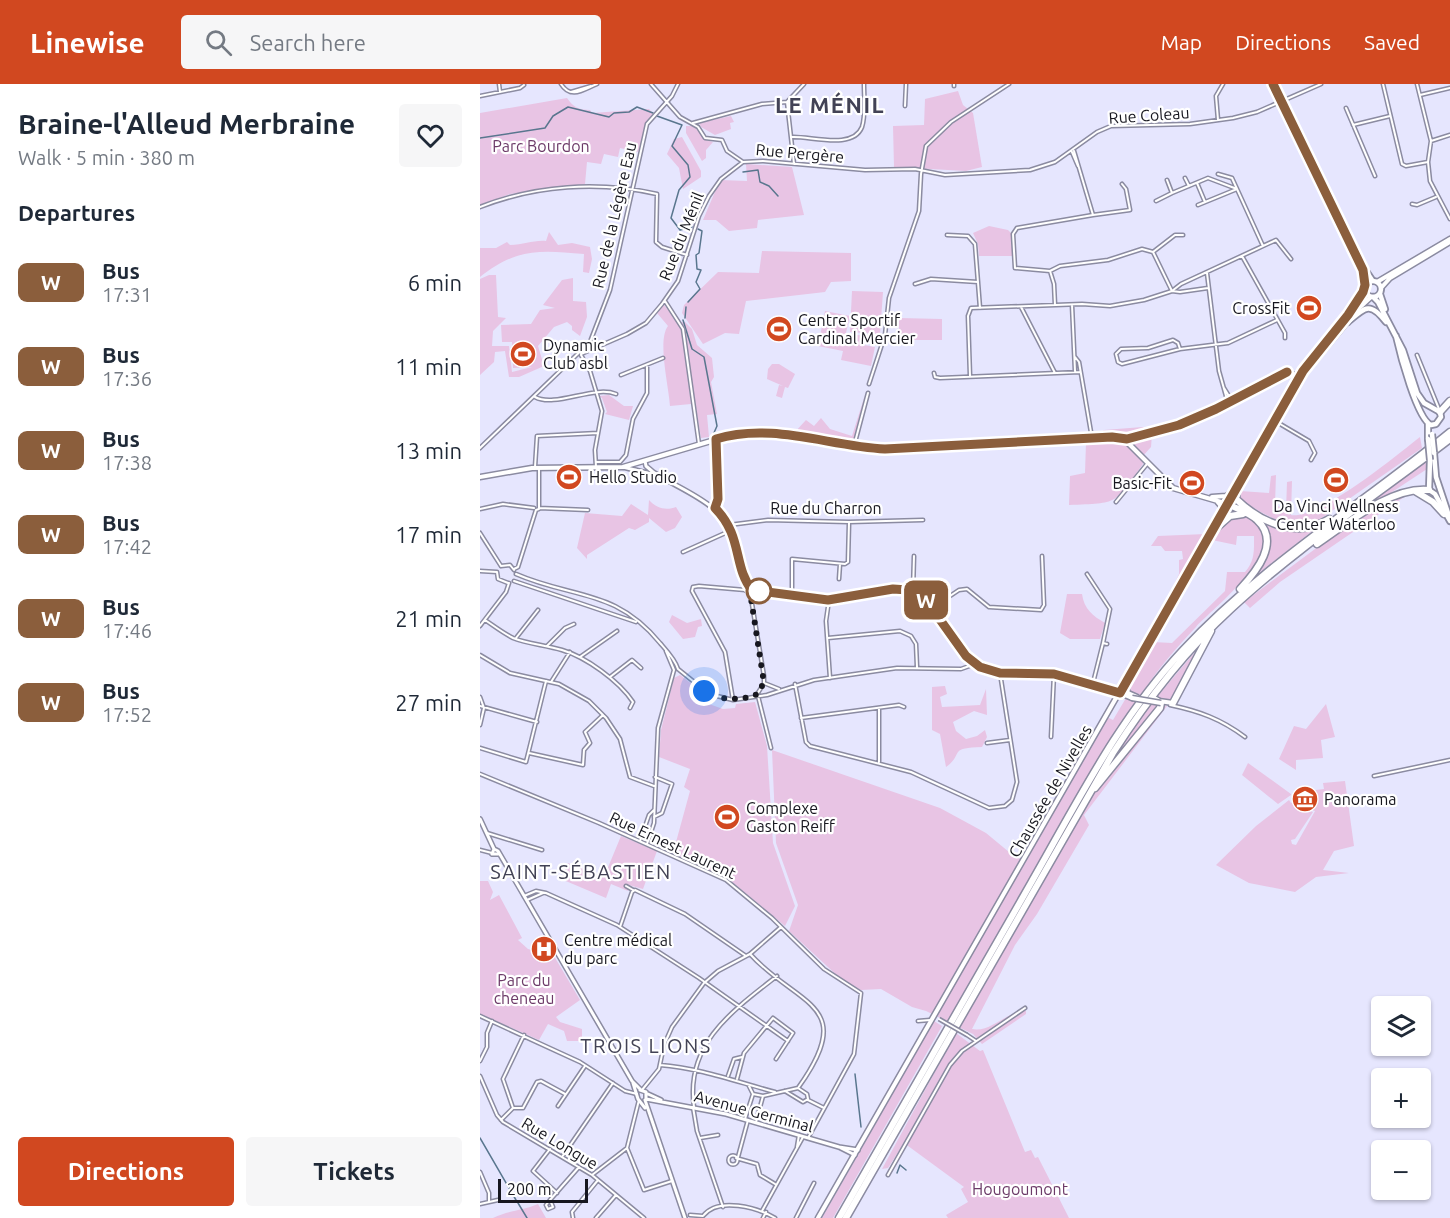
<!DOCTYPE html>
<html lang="en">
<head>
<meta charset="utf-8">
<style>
  :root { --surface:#fff; --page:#f6f6f7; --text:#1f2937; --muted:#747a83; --accent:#d14820 }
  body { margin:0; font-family:Ubuntu,sans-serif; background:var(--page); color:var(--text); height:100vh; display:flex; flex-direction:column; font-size:22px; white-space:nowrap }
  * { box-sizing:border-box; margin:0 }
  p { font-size:20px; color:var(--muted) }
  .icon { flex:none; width:33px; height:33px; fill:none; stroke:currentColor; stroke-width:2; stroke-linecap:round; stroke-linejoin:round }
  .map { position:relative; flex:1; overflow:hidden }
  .drawer { display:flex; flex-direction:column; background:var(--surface); width:480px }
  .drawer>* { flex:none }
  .badge { padding:0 12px; border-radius:9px; font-size:21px; line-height:39px }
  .buttons { position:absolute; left:891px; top:912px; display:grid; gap:12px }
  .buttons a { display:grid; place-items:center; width:60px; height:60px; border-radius:6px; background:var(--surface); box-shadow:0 2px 4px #0004; font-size:30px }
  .scale { position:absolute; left:18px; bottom:15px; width:90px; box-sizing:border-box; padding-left:6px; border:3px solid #17171f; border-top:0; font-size:16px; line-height:21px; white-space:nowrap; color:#17171f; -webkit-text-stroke:4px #fff; paint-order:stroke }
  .you { position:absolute; width:30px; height:30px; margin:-15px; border:4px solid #fff; border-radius:50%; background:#1a73e8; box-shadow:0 0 0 9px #1a73e833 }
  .map>.badge { position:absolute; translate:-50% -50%; box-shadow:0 0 0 3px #fff }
  h2 { padding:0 18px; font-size:22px; line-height:54px }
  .round { display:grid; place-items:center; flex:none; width:63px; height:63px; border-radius:6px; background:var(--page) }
  .headline { display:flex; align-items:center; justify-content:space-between; height:102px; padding:0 18px }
  h1 { font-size:28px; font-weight:700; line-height:45px }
  .action { display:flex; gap:12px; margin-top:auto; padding:12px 18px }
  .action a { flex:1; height:69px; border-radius:6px; background:var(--accent); color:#fff; font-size:24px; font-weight:700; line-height:69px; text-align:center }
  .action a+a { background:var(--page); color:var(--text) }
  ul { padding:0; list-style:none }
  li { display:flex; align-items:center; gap:18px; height:84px; padding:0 18px }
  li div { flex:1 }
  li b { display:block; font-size:22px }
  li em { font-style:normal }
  li .badge { min-width:66px; font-weight:700; text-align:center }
  header { display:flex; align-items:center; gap:36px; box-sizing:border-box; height:84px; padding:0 30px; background:var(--accent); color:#fff }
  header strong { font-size:28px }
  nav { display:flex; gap:33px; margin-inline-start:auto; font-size:21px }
  .search { width:420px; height:54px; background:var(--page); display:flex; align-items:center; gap:15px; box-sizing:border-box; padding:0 21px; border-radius:6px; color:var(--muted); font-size:22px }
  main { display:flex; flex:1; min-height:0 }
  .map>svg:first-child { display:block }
</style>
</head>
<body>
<header>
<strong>Linewise</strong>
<div class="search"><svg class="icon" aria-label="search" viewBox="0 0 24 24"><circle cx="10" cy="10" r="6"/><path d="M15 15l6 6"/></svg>Search here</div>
<nav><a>Map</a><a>Directions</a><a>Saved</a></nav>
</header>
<main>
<section class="drawer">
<div class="headline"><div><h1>Braine-l'Alleud Merbraine</h1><p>Walk · 5 min · 380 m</p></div><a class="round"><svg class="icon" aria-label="heart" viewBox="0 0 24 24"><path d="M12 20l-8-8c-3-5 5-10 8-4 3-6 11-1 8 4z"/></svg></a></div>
<h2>Departures</h2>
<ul>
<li><span class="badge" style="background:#8b5e3c;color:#fff">W</span><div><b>Bus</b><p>17:31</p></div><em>6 min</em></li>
<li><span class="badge" style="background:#8b5e3c;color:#fff">W</span><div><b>Bus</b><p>17:36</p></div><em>11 min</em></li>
<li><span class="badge" style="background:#8b5e3c;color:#fff">W</span><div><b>Bus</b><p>17:38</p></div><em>13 min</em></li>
<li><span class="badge" style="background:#8b5e3c;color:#fff">W</span><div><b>Bus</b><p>17:42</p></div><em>17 min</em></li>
<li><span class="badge" style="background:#8b5e3c;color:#fff">W</span><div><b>Bus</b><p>17:46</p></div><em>21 min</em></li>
<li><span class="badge" style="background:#8b5e3c;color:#fff">W</span><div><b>Bus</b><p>17:52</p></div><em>27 min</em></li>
</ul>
<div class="action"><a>Directions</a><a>Tickets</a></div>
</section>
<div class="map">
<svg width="970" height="1134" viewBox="0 0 970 1134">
  <rect width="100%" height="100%" fill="#e6e6fe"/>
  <path fill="#e8c4e4" d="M478 7 483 21 493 29 502 83 486 87 414 83 413 42 444 41 445 15Z
    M87 14C93 23 99 26 110 26L112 29 169 25 173 29 158 68 140 64 138 73 124 70 121 80 107 78 105 100 30 110 0 121V29Z
    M251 32 254 38 250 39 251 45 235 51 221 43 219 39Z
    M206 42H214L226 56 233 58 226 66V74L222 77 206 49Z
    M202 53 221 87V93L203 105 199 84 187 70 194 55Z
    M266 80 312 83 324 131 278 136 277 144 249 147 236 136H223L240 96 267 97Z
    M509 142 528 146 532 150V172H499L498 160 493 149Z
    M69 148 78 161 92 159 110 163 112 175 109 189 103 188 104 170C59 166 37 164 0 193V164H16L27 158 30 161C44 161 53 156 66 157Z
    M282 167 371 169V197L351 198 345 208 266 217 259 250 245 249 223 260 202 229 204 221 238 188 279 189Z
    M9 191H16L18 233 26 234 13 247 12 262H29L32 288 52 283 33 284 32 258H22L21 241 51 240 60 226 75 224 63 221 82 196 93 194V217L106 218 107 233 100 252 92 246V242L87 238 74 243 58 262 64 282 39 293H29L25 267 15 268 14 278 0 291V195Z
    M372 207 403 208 400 250 370 248Z
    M184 221 201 242 211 320 190 322C189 303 177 256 188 242L177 229Z
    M345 227 370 232 364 257 368 258 369 250 386 252 384 261 395 263 391 282 361 276 363 267 338 262Z
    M419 234 462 235V256H419Z
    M202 238H205L212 245 217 261 232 274 234 293 231 298 237 330 227 331 229 353 221 354Z
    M292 280H299L315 290 308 304 305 303 302 314 296 312 299 301 303 302 287 295 288 285Z
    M129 311 144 322H153L149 336 125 330 127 328 122 314 119 312Z
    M385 311 373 358 314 349 326 336 334 342 341 334 350 345 372 352Z
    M663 343 672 350 671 363 662 373 663 380C633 421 640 419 589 421L590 392 605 389 606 359 624 346Z
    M940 353 942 364 836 438C807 447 787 431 762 417L759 412 760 407 789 409 791 392 796 391 795 420 806 427 807 398 812 397 811 431C838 436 916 372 940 353Z
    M946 376 947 385 862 441Z
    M930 409 800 498 770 524 764 518 839 462 914 413Z
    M169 416C176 424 186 427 196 423L202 433 195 444 186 448 169 434V438L155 446 149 444 107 471V475L97 464 105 429 142 432 151 420 168 431Z
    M764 431C825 454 735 522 716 543 696 564 677 586 661 611L651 608 649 600 673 558 692 559 745 507 747 488H765C775 477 774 466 774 452H757L756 461 732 456 745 436Z
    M783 437C802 444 815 449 835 445L775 492C785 473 795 458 783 437Z
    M726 450 689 516 688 513 699 490V476L703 475 702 467H685L681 462H671L678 452Z
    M587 510H602C604 525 613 532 625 539L620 555H590L580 549Z
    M192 531 207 539 221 535 222 542 218 543 215 553 203 555 189 538Z
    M725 556 693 618 676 614Z
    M200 591 233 616 229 620 243 625 255 624 256 620 275 618 287 662 293 759 315 822 305 842 251 797 193 769 210 707 204 703 210 685 179 673 181 646 194 594Z
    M465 602 467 610 460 613 462 623 500 621 506 605 507 631 494 627 473 638 476 647 486 655 497 652 505 646 507 653 502 663C467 664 485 669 466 683L460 650 452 646V603Z
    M646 614 687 622 604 731 609 741 557 830 535 861 492 945C511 949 526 927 546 927V930L502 960 493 950 446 927 432 923 401 905 381 906 362 896 309 847 318 821 296 759 292 666 460 724 506 749 535 773 545 776 627 633 633 636Z
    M846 620 855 653 841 656 843 674 816 676V686L799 675 814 642 826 645Z
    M768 679 811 710V711L798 720 762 691Z
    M865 697 874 762 854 767 843 786 869 789 836 793 815 808 769 799 736 781 776 742 809 716 811 719 815 717 818 723 833 728 815 755 811 756 812 760 816 761 835 727 824 723 829 722 833 715 827 707 844 705 843 699Z
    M141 752 177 767 163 805 145 800 148 807 131 800 126 814 81 795 88 779 124 793Z
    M0 797H8L13 808 10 816 19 811 42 854 38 856 48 865 74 872 100 916 76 933 80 938 102 945V957H87L84 947 68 940 59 956 0 930Z
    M454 937 462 942 353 1134H342Z
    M476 949 500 967 503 966 545 1068 551 1066 555 1074 558 1073 589 1134H468L466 1131 488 1118 481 1105 484 1103 424 1059 408 1084 402 1085Z
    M58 1120 66 1134H13C29 1126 42 1127 58 1120Z"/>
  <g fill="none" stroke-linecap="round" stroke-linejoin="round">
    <path stroke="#59768e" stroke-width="1.5" d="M177 32 202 41 192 62 208 81 210 93 199 106 191 134 200 146 212 143
      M0 54 65 44 73 32 88 23 129 33 134 29 149 28 157 23 173 29
      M263 88 278 86 280 98 289 102 298 112
      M208 218 220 205 216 198 221 186 217 185 216 171 219 169 222 147 218 145
      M205 234 206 223
      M203 236 212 265 224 273 237 342 233 351
      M375 990 381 1043
      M0 1054 36 1116
      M417 1089 420 1081 426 1086
      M38 1119 47 1134"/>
    <defs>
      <path id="minor" d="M19 0 20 8
        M81 0C91 16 104 5 117 0
        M171 0 200 33 218 43 225 54 242 56 247 67 263 78
        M474 0V2
        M903 0 922 80 926 82 948 78
        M937 0 951 57 948 78 950 97 970 135
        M91 8 111 2
        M940 11 970 4
        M0 12 40 4 44 1
        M307 18 314 80
        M307 18 324 0
        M425 22 426 0
        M866 24 895 92
        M738 36 736 12 743 0
        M213 39 282 20 307 18
        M873 41 910 32
        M312 53C331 52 373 66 382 43 386 31 384 13 384 0
        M951 57 970 51
        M592 68 598 82
        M738 90 752 94 783 162
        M705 94 709 102
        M687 96 692 109 728 94 757 105
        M717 99 725 118
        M676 117 692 109
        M932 120 937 121 956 113
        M718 121 757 105
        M0 123C56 101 118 97 177 110L176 158 182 163 207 171
        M613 131 650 126 646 105 642 100
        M467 151 488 152 495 160 500 224
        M673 168 695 151H703
        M762 172 805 249V254
        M570 187 580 182 628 176 662 165 673 168 692 207 701 200 796 156 811 175
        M727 189 739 287 748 319
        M435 200 451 195 498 198
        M185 217 203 245 219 360
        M575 221 574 200 570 187 535 184 533 150 537 144 613 131 594 67
        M592 221 595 287
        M541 223 575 289
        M700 265 698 259 693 256 668 264 641 265 636 270 638 278 642 280 700 265 748 259 797 236
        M101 270 147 250 166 239 182 220 198 197 219 132 229 112 241 95 263 78 283 77 385 86 435 85 465 91 550 86 575 78 617 48 631 42 710 40 753 34 777 28 841 0
        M101 271 110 287 122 327 115 366 116 383
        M937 271 959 325
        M595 273 599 278 612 354
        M454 289 455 293 460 294 600 288
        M141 291 183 274
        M490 292 488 232 491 224 602 220 630 222 664 216 692 207 700 208 728 204
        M389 300 405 251 409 214 439 127 441 90 446 62 471 38 529 0
        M744 304 752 317
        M55 313C75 324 114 301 136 310
        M795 337 829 357 835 369 831 376
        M374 362 388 309
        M0 364 110 258 130 206 167 40 192 12 198 0
        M117 378H140L146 371 153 335 167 309V283
        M55 383 57 352 118 349
        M636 418 667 380
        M59 424 108 426
        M235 424 238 415 236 355
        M0 425 23 420 54 424
        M249 441 288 436 369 438 443 436
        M0 449 21 482
        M203 468 252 446
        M21 482 30 481 34 486
        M34 485 38 483 56 426 59 425V385
        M0 487 17 488
        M17 488 18 495 28 499
        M36 490C93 515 135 504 180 559 187 567 195 575 198 585
        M607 490 630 525 623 559
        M359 495 360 480
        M34 497 156 538
        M433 507 434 472
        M270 508 284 592V599L276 612
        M312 512V475L365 480 368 478 369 439
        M349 516 346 537 350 594
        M452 524 479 506 487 505 509 523 561 526 564 521 562 472
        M5 536C14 542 23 549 33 554 48 560 66 561 82 566 106 573 139 597 153 618L150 624
        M0 542 26 508 29 499
        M36 554 58 526
        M348 554 420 547 431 552 436 560 437 583
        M67 562 85 544 94 540
        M186 567 194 586
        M0 571 30 589 79 600 109 617 126 634 140 655 150 693 174 702
        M100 573 137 547
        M198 585 229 610 253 616 287 611 334 596 417 584 481 585 495 580
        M130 593 152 576 161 584
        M71 598 90 568
        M284 599 299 605
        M613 599 623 559 627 560
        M315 600 326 658 330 662 431 688 509 724 525 722 532 716 537 698 520 589
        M278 612 291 664
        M0 613 4 624 0 641
        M253 616 245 568 212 507 213 503 219 502 265 506
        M690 621C719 627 741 635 765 653
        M0 622 57 638
        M399 624V678
        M321 634 419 621 424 623
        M571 653 574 590
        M507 659 530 656
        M0 664 46 678 66 597
        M49 669 103 681 104 666 110 659 105 648 123 631
        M0 690 119 739 246 796 292 834 344 885 381 909 374 970 328 1054
        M894 692 970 676
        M174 733 182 729 192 700 175 693
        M7 749 62 766
        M160 757 169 731 174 726
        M167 760 174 739 178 644 194 586
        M0 766 12 769
        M146 802 153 806
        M44 812 56 807 66 809 137 841 219 894 308 957
        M47 816 63 809
        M140 843 152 808 155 806 205 830 266 872
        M270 870C318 923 379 919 318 1004
        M0 932 100 978 145 1007 157 1010
        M438 937 450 936
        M487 951 496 957
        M0 977 7 963V949L12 937
        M180 981C220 984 257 998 295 1008
        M0 992 17 1031 23 1038 112 1091 164 1134
        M248 992 254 975 262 973
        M257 995 264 969 293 934 313 949 296 975
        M269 1002 273 1010 283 1012 318 1004 327 1010 328 1015
        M162 1006 179 985 184 961 192 943 224 899 238 887 270 870 301 843
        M305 1007 323 1018 328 1015
        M328 1016 344 1024
        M78 1022 105 982
        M213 1023 217 1047 243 1123
        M214 1023C205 960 252 927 297 892
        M33 1024 23 995 44 951
        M265 1035 273 1010
        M21 1036 33 1024H43L57 998 61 997 85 1010
        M276 1038 283 1012
        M220 1054 238 1051
        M317 1063 319 1051
        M147 1064 164 1106 192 1097
        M70 1065 53 1087 77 1109
        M248.5 1076a4.5 4.5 0 1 1 9 0a4.5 4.5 0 1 1-9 0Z
        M82 1073 133 999
        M258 1073 268 1036
        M256 1074 277 1080 280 1091 295 1100
        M0 1088 9 1109V1117
        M112 1091 147 1064 159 1016
        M408 1091 470 981 482 967 545 924
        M70 1116 73 1123 68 1125 66 1121 70 1116 99 1083
        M0 1120 18 1116
        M282 1127 323 1053
        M210 1131 223 1132C238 1112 278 1124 295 1134
        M93 1134 92 1128 118 1096
        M116 1134 136 1111
        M283 1134 286 1128
        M316 1134 334 1099"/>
      <path id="tertiary" d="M644 355 723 332 803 288 822 292
        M165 377 166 382 173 388C204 408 244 419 256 458 261 472 260 491 268 503L266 506H272
        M143 383 175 391
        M268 503 279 507 349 516 413 505 428 506 446 516 486 572 500 583 520 589 574 590 640 609
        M0 735 14 765 18 767 152 997 161 1006
        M14 765 12 770H18
        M153 999 158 1015 165 1024
        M160 1006 166 1008V1016
        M168 1010 181 1016
        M166 1015 246 1030 359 1063 375 1071
        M165 1016 205 1134
        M359 1063 378 1066"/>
      <path id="secondary" d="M897 198 970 155
        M901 204 910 194 970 158
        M822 292 823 287 868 231 884 205
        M0 393 52 384 143 383 248 352 270 348 405 365 638 353 644 355 693 404 748 420
        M732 413 746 412 753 408
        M735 415 741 422V430
        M645 600 648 609 657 613
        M640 609 652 614
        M679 617 693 619
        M338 1134 816 300 877 226 891 213"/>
      <path id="primary" d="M793 0 876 172 892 196
        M885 205a8 8 0 1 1 16 0a8 8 0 1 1-16 0Z
        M900 210 905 225
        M893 213 898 218 923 266 937 309 944 319 960 328 961 333 956 340 951 341C937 335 920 270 916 252
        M868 238C885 223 890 217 906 238
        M948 355V340
        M954 369 956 393 970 435
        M950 376 949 406 955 410 970 437"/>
      <path id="motorway" d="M960 328 970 317
        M757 405 756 415C781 439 818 455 849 435
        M935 407 953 418 964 430
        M748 420C757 425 770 429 777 436 801 458 776 488 760 505
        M733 447 750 432 763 430
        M837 460C867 440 911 402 949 406
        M693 619 731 547
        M615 704 680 624 681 619 676 616
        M359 1134C423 1022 487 911 551 799 597 719 639 634 703 566 782 481 881 421 970 348
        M366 1134 633 669C667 616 705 567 751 525 819 462 897 411 970 355"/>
    </defs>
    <use href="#minor" stroke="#8b8ba1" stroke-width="5"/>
    <use href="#tertiary" stroke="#8b8ba1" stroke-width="6"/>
    <use href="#secondary" stroke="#8b8ba1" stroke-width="7"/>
    <use href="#primary" stroke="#8b8ba1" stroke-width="8"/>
    <use href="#motorway" stroke="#8b8ba1" stroke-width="9"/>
    <use href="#minor" stroke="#fff" stroke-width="2"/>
    <use href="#tertiary" stroke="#fff" stroke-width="3"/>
    <use href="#secondary" stroke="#fff" stroke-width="4"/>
    <use href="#primary" stroke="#fff" stroke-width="4.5"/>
    <use href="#motorway" stroke="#fff" stroke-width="6"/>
    <defs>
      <path id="minor-bridge" d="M459 935 487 951"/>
      <path id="secondary-bridge" d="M652 614 681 619"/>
      <path id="primary-bridge" d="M952 350 954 369
        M948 355 950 376"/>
    </defs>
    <use href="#minor-bridge" stroke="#8b8ba1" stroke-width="5" stroke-linecap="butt"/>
    <use href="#secondary-bridge" stroke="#8b8ba1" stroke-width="7" stroke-linecap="butt"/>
    <use href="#primary-bridge" stroke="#8b8ba1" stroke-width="8" stroke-linecap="butt"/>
    <use href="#minor-bridge" stroke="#fff" stroke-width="2"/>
    <use href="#secondary-bridge" stroke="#fff" stroke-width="4"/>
    <use href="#primary-bridge" stroke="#fff" stroke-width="4.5"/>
  </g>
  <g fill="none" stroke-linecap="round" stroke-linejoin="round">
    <defs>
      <path id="line" d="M793 0 883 186 885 201 883 208 868 231 823 287 640 609 574 590 520 589 500 583 486 572 446 516 428 506 413 505 348 516 272 506C253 483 263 452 235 424L238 415 236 355C292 338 348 362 405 365L632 353 647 355 699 341 736 325 807 288"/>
    </defs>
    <use href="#line" stroke="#fff" stroke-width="14"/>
    <use href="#line" stroke="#8b5e3c" stroke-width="9"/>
    <path stroke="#17171f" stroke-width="6" stroke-dasharray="0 10.8" d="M224 607C241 617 256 616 275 612L284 599 270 508 279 507"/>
  </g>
  <defs>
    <symbol id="stadium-disc" viewBox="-11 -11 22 22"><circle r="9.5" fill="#d14820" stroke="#fff"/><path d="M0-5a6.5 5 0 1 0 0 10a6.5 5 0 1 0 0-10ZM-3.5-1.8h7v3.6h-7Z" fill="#fff"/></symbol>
    <symbol id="museum-disc" viewBox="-11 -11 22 22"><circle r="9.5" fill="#d14820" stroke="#fff"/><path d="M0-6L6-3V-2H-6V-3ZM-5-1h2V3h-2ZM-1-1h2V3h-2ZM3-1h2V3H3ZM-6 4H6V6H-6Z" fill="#fff"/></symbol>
    <symbol id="hospital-disc" viewBox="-11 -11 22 22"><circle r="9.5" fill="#d14820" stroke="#fff"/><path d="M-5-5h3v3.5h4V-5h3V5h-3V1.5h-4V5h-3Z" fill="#fff"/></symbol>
  </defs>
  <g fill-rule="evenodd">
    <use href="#stadium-disc" x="814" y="209" width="30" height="30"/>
    <use href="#stadium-disc" x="284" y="230" width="30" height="30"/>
    <use href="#stadium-disc" x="28" y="255" width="30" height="30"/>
    <use href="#stadium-disc" x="74" y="378" width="30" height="30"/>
    <use href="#stadium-disc" x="841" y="381" width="30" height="30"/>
    <use href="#stadium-disc" x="697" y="384" width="30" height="30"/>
    <use href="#museum-disc" x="810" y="700" width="30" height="30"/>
    <use href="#stadium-disc" x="232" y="718" width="30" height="30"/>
    <use href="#hospital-disc" x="49" y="850" width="30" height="30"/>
  </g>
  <circle fill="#fff" stroke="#8b5e3c" stroke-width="3" cx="279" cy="507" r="12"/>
  <g text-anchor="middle" stroke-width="4.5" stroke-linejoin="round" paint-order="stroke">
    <g font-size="16" fill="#17171f" stroke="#fff">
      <text transform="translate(669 31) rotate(-4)" y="6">Rue Coleau</text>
      <text transform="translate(320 69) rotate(5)" y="6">Rue Pergère</text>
      <text transform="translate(134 131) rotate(-77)" y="6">Rue de la Légère Eau</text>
      <text transform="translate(201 152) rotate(-68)" y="6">Rue du Ménil</text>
      <text x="346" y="430">Rue du Charron</text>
      <text transform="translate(570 707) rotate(-60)" y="6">Chaussée de Nivelles</text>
      <text transform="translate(193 761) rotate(25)" y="6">Rue Ernest Laurent</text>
      <text transform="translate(274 1027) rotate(15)" y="6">Avenue Germinal</text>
      <text transform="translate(80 1059) rotate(31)" y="6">Rue Longue</text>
    </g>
    <g font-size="16" fill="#6c3a68" stroke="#fff">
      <text x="61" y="68">Parc Bourdon</text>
      <text x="44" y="902">Parc du<tspan x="44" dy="18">cheneau</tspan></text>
      <text x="540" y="1111">Hougoumont</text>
    </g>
    <g font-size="16" fill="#17171f" stroke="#fff" text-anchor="start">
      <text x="810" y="230" text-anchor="end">CrossFit</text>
      <text x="318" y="242">Centre Sportif<tspan x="318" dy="18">Cardinal Mercier</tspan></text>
      <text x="63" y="267">Dynamic<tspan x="63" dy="18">Club asbl</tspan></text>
      <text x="109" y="399">Hello Studio</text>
      <text x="692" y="405" text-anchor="end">Basic-Fit</text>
      <text x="856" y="428" text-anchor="middle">Da Vinci Wellness<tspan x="856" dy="18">Center Waterloo</tspan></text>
      <text x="844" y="721">Panorama</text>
      <text x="266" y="730">Complexe<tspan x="266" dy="18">Gaston Reiff</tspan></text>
      <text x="84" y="862">Centre médical<tspan x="84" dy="18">du parc</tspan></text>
    </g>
    <g font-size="20" letter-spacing="1.5" fill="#424255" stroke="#fff">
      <text x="101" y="795">SAINT-SÉBASTIEN</text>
      <text x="166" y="969">TROIS LIONS</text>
    </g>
    <g font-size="22" font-weight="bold" letter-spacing="1.5" fill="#424255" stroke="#fff">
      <text x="350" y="29">LE MÉNIL</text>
    </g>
  </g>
</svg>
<div class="buttons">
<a><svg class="icon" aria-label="layers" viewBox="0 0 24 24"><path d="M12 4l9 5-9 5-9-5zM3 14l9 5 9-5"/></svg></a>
<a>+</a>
<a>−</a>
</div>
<div class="scale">200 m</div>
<div class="you" style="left:224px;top:607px"></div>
<b class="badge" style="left:446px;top:516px;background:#8b5e3c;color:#fff">W</b>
</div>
</main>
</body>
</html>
